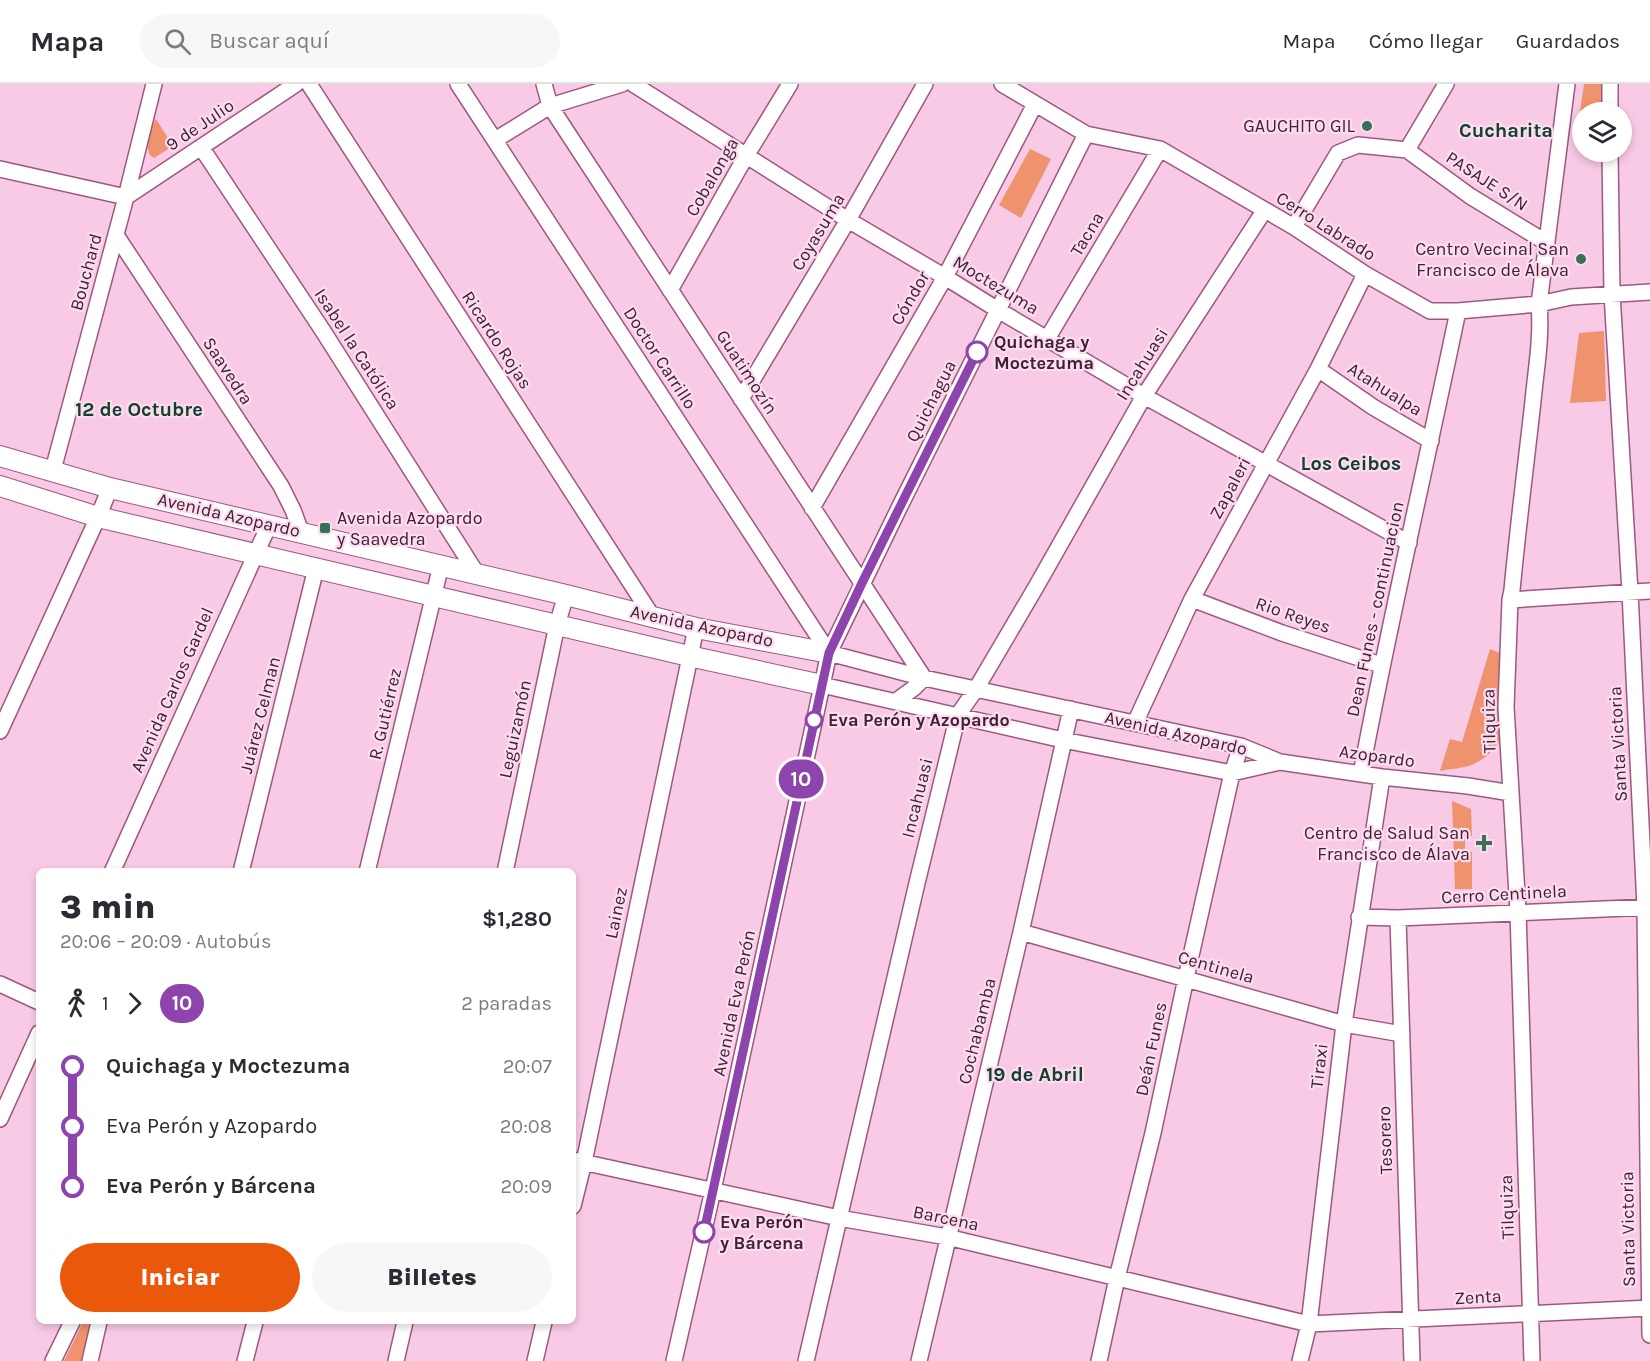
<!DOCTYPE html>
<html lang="es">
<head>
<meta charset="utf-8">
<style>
  :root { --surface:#fff; --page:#f7f7f7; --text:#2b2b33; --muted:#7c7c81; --line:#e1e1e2; --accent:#ea580c }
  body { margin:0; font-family:Karla,sans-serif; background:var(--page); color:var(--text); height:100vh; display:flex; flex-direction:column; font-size:22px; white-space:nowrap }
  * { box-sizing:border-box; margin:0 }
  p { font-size:20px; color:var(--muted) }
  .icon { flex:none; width:33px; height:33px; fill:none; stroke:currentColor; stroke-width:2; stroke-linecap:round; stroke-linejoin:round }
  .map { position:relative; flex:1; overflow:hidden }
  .details { position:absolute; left:36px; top:784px; width:540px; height:456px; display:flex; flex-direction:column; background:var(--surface); border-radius:9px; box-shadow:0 3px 9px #0003 }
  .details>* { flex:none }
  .badge { padding:0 12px; border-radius:20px; font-size:21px; line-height:39px }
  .tools { position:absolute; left:1572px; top:18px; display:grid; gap:12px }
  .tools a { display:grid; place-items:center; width:60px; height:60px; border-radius:50%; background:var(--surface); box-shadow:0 3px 9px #0003; font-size:30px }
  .map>.badge { position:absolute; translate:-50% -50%; box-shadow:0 0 0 3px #fff }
  .legs { display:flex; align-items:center; gap:9px; height:66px; padding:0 24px; font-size:20px }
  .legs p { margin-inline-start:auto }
  .summary { display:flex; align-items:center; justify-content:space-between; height:102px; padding:0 24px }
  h1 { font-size:33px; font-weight:800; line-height:45px }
  .cta { display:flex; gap:12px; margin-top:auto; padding:12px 24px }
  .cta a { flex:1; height:69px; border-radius:36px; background:var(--accent); color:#fff; font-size:24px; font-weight:800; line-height:69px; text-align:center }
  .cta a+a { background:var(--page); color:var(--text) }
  ul { padding:0 24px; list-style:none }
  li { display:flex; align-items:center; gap:21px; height:60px; font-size:22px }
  li i { display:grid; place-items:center; width:9px; height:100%; margin:0 8px; background:currentColor }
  li i::after { content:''; width:15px; height:15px; margin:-8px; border:4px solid; border-radius:50%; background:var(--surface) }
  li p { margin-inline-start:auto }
  li:first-child i { background:linear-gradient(#0000 50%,currentColor 0) }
  li:last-child i { background:linear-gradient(currentColor 50%,#0000 0) }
  header { display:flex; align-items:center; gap:36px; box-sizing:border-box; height:84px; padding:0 30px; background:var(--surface); border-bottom:2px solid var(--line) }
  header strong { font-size:28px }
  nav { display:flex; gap:33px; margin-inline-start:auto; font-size:21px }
  .search { width:420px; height:54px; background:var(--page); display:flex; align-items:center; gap:15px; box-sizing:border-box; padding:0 21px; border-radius:33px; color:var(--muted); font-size:22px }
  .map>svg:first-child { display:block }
</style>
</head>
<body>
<header>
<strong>Mapa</strong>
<div class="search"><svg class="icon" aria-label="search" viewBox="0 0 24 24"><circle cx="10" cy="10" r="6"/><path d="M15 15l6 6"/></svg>Buscar aquí</div>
<nav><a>Mapa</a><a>Cómo llegar</a><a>Guardados</a></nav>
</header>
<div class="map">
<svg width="1650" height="1277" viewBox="0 0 1650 1277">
  <rect width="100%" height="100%" fill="#f9cae5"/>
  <path fill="#ee936d" d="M1584 0H1603V28L1597 26 1582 28V40L1578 41Z
    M156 35 173 62 154 74 150 71C144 60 150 45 156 35Z
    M1030 65 1051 75 1021 134 999 121Z
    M1604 247 1606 317 1570 319 1579 249Z
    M1490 565 1507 572 1502 654C1493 667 1481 680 1464 683 1456 685 1448 685 1440 687L1450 655 1462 658Z
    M1452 717 1471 725 1472 752H1465V766L1472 768V805H1455Z
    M83 1238H91L81 1277H64Z"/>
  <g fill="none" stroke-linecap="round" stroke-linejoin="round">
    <defs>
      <path id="minor" d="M309 0 652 532
        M458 0 829 569
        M544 0 550 22 924 594
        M633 0 848 136 945 193 998 226 1144 312 1409 459
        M1002 0 1086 50 1160 65 1294 143 1365 190 1430 227H1458L1539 220 1571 213 1650 208
        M1610 0V28
        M495 56 550 22 622 0
        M201 63 323 247 477 490
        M1407 66 1470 112 1547 159
        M1610 68 1612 210 1630 508 1645 823 1650 1251
        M0 85 126 113 296 0
        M1294 143 1338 69 1358 61 1407 66 1446 0
        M116 151 281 402 293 426 301 448
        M670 206 746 72 790 0
        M1047 255 1160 65
        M1318 285 1373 323 1431 357
        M741 315 848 136 925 0
        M53 386 126 113 154 0
        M812 424 945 193 1035 20
        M1192 515 1282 549 1381 581
        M1510 516 1650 507
        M829 569 924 594 1241 662 1280 678 1382 693 1468 702 1511 709
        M822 601 1063 656 1232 689 1280 678
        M896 617 914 604 924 594
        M1135 639 1192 515 1318 285 1365 190
        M0 647 98 433 110 404
        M1361 690C1390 535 1426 381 1458 227
        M112 788 269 441
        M241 788 316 484
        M367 788 441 481
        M505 788 557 541 566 511
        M1359 833 1398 834 1650 823
        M1398 834 1412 1277
        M1021 848 1344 940 1402 950
        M0 900 39 918
        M0 1035 39 949
        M573 1076 839 1134 947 1153 1309 1240 1650 1224
        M573 1122 584 1078 696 544
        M53 1277 72 1238
        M90 1277 99 1238
        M245 1277 255 1238
        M396 1277 405 1238
        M535 1277 544 1238
        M674 1277 713 1106 829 569 899 424 1086 50
        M806 1277 917 799 958 631 976 605 1036 503 1144 312 1264 127
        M919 1277 1021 848 1071 625
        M1099 1277 1117 1194 1153 1049 1186 894 1232 689 1241 662
        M1300 1277 1309 1240 1344 940 1382 693
        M1532 1277 1518 828 1506 623 1510 516 1512 506C1518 442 1526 380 1533 317 1536 285 1542 253 1539 220L1567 0"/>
      <path id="tertiary" d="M0 372 110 404 566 511 696 544 829 569
        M0 402 98 433 689 572 822 601"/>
    </defs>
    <use href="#minor" stroke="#9d5882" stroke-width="18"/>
    <use href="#tertiary" stroke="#9d5882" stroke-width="22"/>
    <use href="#minor" stroke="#fff" stroke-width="15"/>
    <use href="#tertiary" stroke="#fff" stroke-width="20"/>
  </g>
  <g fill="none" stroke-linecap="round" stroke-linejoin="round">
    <defs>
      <path id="line-1" d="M704 1148 829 569 862 499 977 268"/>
    </defs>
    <use href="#line-1" stroke="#fff" stroke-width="14"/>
    <use href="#line-1" stroke="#8e44ad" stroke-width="9"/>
  </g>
  <g fill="#376f57" stroke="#fcdcee" stroke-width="2">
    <circle cx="1367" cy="42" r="6"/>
    <circle cx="1581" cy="175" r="6"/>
    <rect x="319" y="438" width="12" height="12" rx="3"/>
    <path d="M1481 750h6v6h6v6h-6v6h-6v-6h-6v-6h6z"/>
  </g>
  <g fill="#fff" stroke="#8e44ad" stroke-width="3">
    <circle cx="977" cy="268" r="10"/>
    <circle cx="814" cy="636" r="8"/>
    <circle cx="704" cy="1148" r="10"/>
  </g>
  <g text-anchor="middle" stroke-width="4.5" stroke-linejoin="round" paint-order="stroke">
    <g font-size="18" fill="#3e2133" stroke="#fcdcee">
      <text transform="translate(200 41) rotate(-34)" y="6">9 de Julio</text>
      <text transform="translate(712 93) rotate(-60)" y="6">Cobalonga</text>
      <text transform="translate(1487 97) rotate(33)" y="6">PASAJE S/N</text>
      <text transform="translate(1326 142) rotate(32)" y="6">Cerro Labrado</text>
      <text transform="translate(818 148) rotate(-59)" y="6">Coyasuma</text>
      <text transform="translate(1087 150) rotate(-59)" y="6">Tacna</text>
      <text transform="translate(86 188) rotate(-75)" y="6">Bouchard</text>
      <text transform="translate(996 201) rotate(31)" y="6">Moctezuma</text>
      <text transform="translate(910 214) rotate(-60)" y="6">Cóndor</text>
      <text transform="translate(497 256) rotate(57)" y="6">Ricardo Rojas</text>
      <text transform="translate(357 265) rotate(57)" y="6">Isabel la Católica</text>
      <text transform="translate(660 274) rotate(57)" y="6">Doctor Carrillo</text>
      <text transform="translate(1142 280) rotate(-58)" y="6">Incahuasi</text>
      <text transform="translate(228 287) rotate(57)" y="6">Saavedra</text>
      <text transform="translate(747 288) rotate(57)" y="6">Guatimozín</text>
      <text transform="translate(1385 305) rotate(32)" y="6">Atahualpa</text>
      <text transform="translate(931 317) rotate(-63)" y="6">Quichagua</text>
      <text transform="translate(1230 404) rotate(-62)" y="6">Zapaleri</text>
      <text transform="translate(229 431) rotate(13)" y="6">Avenida Azopardo</text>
      <text transform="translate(1375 525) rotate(-78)" y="6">Dean Funes - continuacion</text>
      <text transform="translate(1293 531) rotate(19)" y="6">Rio Reyes</text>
      <text transform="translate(702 542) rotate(12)" y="6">Avenida Azopardo</text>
      <text transform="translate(172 606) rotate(-66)" y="6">Avenida Carlos Gardel</text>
      <text transform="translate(385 630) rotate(-77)" y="6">R. Gutiérrez</text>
      <text transform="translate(260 631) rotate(-76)" y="6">Juárez Celman</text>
      <text transform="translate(1489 637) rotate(-91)" y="6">Tilquiza</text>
      <text transform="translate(515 645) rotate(-78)" y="6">Leguizamón</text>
      <text transform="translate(1176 649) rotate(13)" y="6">Avenida Azopardo</text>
      <text transform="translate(1618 660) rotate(-93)" y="6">Santa Victoria</text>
      <text transform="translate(1377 672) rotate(8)" y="6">Azopardo</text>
      <text transform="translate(917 714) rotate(-76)" y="6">Incahuasi</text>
      <text transform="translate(1504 810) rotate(-3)" y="6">Cerro Centinela</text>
      <text transform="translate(616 829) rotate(-78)" y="6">Lainez</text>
      <text transform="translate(1216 883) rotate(16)" y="6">Centinela</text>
      <text transform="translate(734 919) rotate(-78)" y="6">Avenida Eva Perón</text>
      <text transform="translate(977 947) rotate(-76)" y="6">Cochabamba</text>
      <text transform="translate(1151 965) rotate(-78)" y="6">Deán Funes</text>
      <text transform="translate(1319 982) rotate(-83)" y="6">Tiraxi</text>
      <text transform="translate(1385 1056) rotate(-92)" y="6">Tesorero</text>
      <text transform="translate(1507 1123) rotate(-92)" y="6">Tilquiza</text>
      <text transform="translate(946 1134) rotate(12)" y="6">Barcena</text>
      <text transform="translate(1628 1145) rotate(-91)" y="6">Santa Victoria</text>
      <text transform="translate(1478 1213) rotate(-3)" y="6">Zenta</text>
    </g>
    <g font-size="18" fill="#3e2133" stroke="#fcdcee" text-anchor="end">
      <text x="1355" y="48">GAUCHITO GIL</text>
      <text x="1569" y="171">Centro Vecinal San<tspan x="1569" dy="21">Francisco de Álava</tspan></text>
      <text x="337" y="440" text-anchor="start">Avenida Azopardo<tspan x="337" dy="21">y Saavedra</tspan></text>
      <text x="1470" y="755">Centro de Salud San<tspan x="1470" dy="21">Francisco de Álava</tspan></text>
    </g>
    <g font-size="18" font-weight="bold" fill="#3e2133" stroke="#fcdcee" text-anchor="start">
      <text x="994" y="264">Quichaga y<tspan x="994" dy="21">Moctezuma</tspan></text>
      <text x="828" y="642">Eva Perón y Azopardo</text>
      <text x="720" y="1144">Eva Perón<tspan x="720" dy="21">y Bárcena</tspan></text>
    </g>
    <g font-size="20" font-weight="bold" fill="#12402e" stroke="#fcdcee">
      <text x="1506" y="53">Cucharita</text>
      <text x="139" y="332">12 de Octubre</text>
      <text x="1351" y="386">Los Ceibos</text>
      <text x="1035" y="997">19 de Abril</text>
    </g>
  </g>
</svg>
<div class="tools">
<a><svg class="icon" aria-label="layers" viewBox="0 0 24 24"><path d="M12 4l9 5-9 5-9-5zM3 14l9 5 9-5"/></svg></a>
</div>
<b class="badge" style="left:801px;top:695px;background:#8e44ad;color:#fff">10</b>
<section class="details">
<div class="summary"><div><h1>3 min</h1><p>20:06 – 20:09 · Autobús</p></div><b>$1,280</b></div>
<div class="legs"><svg class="icon" aria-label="walk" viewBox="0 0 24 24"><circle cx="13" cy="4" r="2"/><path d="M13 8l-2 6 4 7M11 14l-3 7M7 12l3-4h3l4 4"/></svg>1<svg class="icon" aria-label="forward" viewBox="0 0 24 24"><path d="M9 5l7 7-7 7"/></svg><b class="badge" style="background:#8e44ad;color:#fff">10</b><p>2 paradas</p></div>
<ul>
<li><i style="color:#8e44ad"></i><b>Quichaga y Moctezuma</b><p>20:07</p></li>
<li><i style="color:#8e44ad"></i><span>Eva Perón y Azopardo</span><p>20:08</p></li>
<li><i style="color:#8e44ad"></i><b>Eva Perón y Bárcena</b><p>20:09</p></li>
</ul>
<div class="cta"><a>Iniciar</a><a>Billetes</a></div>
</section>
</div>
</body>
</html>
